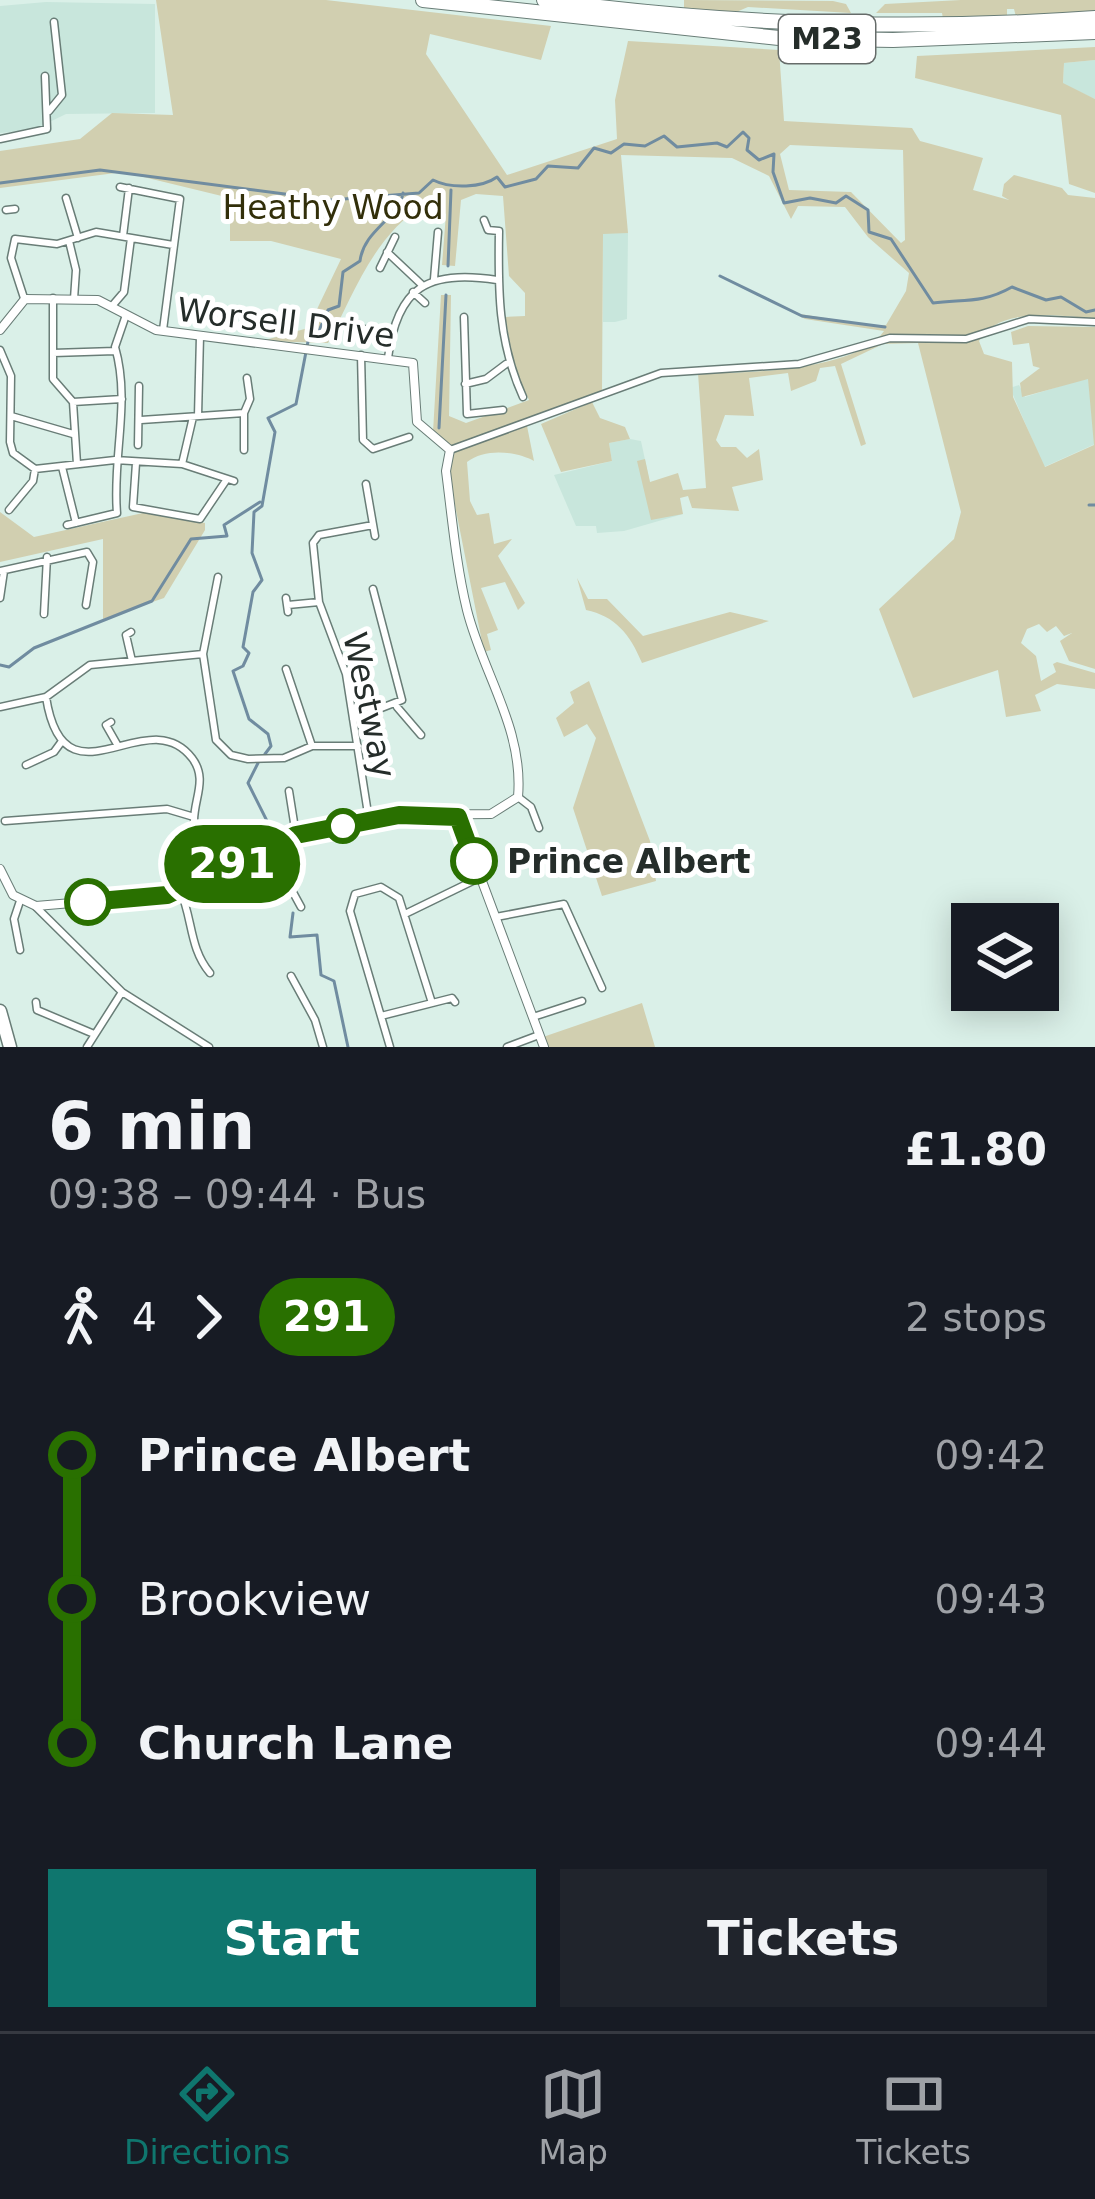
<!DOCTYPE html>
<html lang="en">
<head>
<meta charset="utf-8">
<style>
  :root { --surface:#171b24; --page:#20242c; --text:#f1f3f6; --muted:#9ea1a6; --line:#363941; --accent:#0f766e }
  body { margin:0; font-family:"DejaVu Sans",sans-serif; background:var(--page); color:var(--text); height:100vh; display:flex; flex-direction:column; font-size:45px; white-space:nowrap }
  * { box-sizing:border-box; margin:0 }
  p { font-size:39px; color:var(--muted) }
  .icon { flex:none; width:66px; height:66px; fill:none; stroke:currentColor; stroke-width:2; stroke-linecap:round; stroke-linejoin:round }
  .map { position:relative; height:1047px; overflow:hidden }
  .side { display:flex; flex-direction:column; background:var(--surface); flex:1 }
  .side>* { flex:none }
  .badge { padding:0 24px; border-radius:39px; font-size:42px; line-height:78px }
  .fabs { position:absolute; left:951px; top:903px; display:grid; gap:24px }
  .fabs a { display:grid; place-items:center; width:108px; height:108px; border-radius:0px; background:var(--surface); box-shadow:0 6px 30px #0003; font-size:60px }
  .map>.badge { position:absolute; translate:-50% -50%; box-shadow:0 0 0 6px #fff }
  .legs { display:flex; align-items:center; gap:18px; height:132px; padding:0 48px; font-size:39px }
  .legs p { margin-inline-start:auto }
  .head { display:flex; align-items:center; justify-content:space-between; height:204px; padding:0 48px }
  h1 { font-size:66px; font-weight:700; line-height:90px }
  .button { display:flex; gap:24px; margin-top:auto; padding:24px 48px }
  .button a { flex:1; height:138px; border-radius:0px; background:var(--accent); color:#fff; font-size:48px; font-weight:700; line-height:138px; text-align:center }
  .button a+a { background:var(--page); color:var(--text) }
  ul { padding:0 48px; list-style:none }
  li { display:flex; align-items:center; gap:42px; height:144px; font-size:45px }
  li i { display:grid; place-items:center; width:18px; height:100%; margin:0 15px; background:currentColor }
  li i::after { content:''; width:30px; height:30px; margin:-15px; border:9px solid; border-radius:50%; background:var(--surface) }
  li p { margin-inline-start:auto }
  li:first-child i { background:linear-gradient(#0000 50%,currentColor 0) }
  li:last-child i { background:linear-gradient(currentColor 50%,#0000 0) }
  .tabs { display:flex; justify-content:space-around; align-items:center; height:168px; border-top:3px solid var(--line); background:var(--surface); font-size:33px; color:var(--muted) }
  .tabs a { display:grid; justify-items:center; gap:6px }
  .tabs .active { color:var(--accent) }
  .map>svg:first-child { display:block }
</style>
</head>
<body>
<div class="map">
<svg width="1095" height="1047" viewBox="0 0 1095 1047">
  <rect width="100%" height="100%" fill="#daf0e8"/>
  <path fill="#c8e6dc" d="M46 2 155 4V113L66 114 33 130 0 133V6Z
    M1095 60V99L1063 84 1064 63Z
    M603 233H628L627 319 615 322H603Z
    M1093 376 1095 444 1044 467 1010 388 1019 385 1025 397Z
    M630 439 641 441 654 502 683 514 624 531 597 533 596 526H576L554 475 612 461 609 443Z"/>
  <path fill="#d1cfb0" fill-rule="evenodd" d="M156 0H326L551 26 541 60 430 34 426 54 507 175 617 139 615 100 628 41 779 50 784 121 912 128 920 141 983 158 973 190 1009 200 1002 196 1004 184 1014 175 1062 188 1068 195 1095 198V318C1061 317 999 305 979 341L984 354 1012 362 1013 397 1045 467 1094 445 1088 379 1022 397 1020 383 1040 368 1033 366 1029 343 1013 345 1011 332 1028 326 1095 327V669L1069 661 1060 641 1072 633 1064 636 1056 626 1047 632 1039 624 1027 629 1021 643 1036 656 1041 681 1056 672 1053 664 1057 662 1095 673V689L1057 684 1035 695 1041 711 1006 717 998 670 913 698 879 609 954 539 961 512 918 343 883 344 841 364 866 444 861 446 835 366 820 368 816 381 791 391 788 373 749 378 754 416 725 415 716 440 721 447H736L747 458 759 449 763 480 732 487 739 511 692 508 688 496 680 498 683 514 651 520 637 461 645 459 650 482 678 473 683 490 706 488 698 373C746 374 858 370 884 331L805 319 764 297 800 314 875 326 886 325 906 291 909 273 868 237 845 207 798 206 791 219 769 176 732 158 621 155 628 233 603 234 602 391 526 421 534 461C518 452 486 447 467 462L470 501 477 515 489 513 494 544 512 539 498 556 525 603 518 610 505 582 481 588 498 630 487 634 491 650 484 652 448 470 456 449 433 432 441 295H451L449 416 466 423 529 400 515 371 505 317 525 316V293L509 276 503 196 476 194 461 200 455 266 442 265 446 214 426 204C375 233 354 293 328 343L262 341 308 328 341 259 271 241H230V198L123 172 0 188V151L80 139 112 113 173 115ZM790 145 903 150 905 240 901 243 851 192 789 190 780 154Z
    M684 0 833 1 846 4 851 13 748 7 734 13 684 9Z
    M961 0H1095V11L1016 17 1014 9H1007V17L943 19 942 13H876L885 4Z
    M1095 47V60L1064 63 1063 83 1095 99V193L1069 184 1061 115 915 78 917 56Z
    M592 402 600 418 625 427 630 439 609 443 612 461 561 472 541 424Z
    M152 511 205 523V530L164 598 103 619V539L0 562V512L34 537Z
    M577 578 588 599H607L643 636 730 612 769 621 642 663C630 634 615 616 586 610Z
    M589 681 650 841 656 881 602 896 573 808 596 738 587 724 564 737 556 718 574 703 570 692Z
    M642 1003 655 1047H547L543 1037Z"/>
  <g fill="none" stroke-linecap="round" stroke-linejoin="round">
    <path stroke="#708ca0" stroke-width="3" d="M0 183 100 170 331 200 419 193 433 180C451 189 482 188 497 177L505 187 536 179 548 166 578 168 594 148 611 153 624 144 645 146 664 136 677 147 717 143 727 147 743 132 749 138 747 150 759 160 774 154 773 172 784 203 810 198 836 203 846 196 868 210 869 232 891 239 933 303C963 299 982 304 1012 287L1046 300 1061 297 1086 312 1095 310
      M448 266 451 190
      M720 276 802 316 885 327
      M439 428 446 295
      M1089 505H1095
      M0 665 9 667 34 648 152 601 191 539 227 536 224 525 260 502
      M265 754 271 746 268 734 249 719 233 671 243 666 249 653 243 647 253 592 262 580 252 553 254 512 262 506 275 432 268 418 296 404 310 331 318 333 328 310 339 306 343 272 360 261C364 229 399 219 403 193
      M258 763 248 783 272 831
      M293 913 290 937 317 935 321 975 334 981 348 1047"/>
    <defs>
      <path id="minor" d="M49 111 62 95 54 22
        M0 139 47 129 45 76
        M120 187 180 199 163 330
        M66 198 78 238
        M6 210 15 209
        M484 220 488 230 499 231C498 290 498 342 523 397
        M123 236 129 188
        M69 241 76 270 74 299
        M387 252 421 284
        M380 268 395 237
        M434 279 438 232
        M413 292 425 303
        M24 298 11 258 15 239 57 244 96 232 173 245
        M53 298V379L73 402 77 464
        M112 306 124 292 131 238
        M464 317 467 414 503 410
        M354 328 392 332
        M0 350 11 376 10 442 13 453 35 469 115 460 182 464 193 417
        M53 353 115 351
        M361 355 363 440 373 449 409 437
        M388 358C397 287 428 269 497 280
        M465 384 486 379 506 364
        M73 402 122 399
        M244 413V450
        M11 416 73 434
        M198 416 200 336
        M141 420 244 413 250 399 247 378
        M138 445 139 386
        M450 450 661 373 799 364 890 338 966 339 1029 319 1095 322
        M136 463 133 507 200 519 227 479
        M182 464 234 481
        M62 467 76 523
        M366 484 375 536
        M9 510 33 481 35 469
        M67 525 117 513C112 457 131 402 115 347L126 315
        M0 571 87 552 93 562 86 605
        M218 577 203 654 216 740 231 755 248 759 284 758 312 746
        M0 598 4 571
        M286 598 288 612
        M288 605 319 602
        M44 614 47 557
        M131 632 126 635 132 661
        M286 669 312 746H358
        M46 697C64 813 147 699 192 758 208 779 194 798 194 821 195 842 202 857 210 875
        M0 707 46 697 90 665 203 654
        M397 707 421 735
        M353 719 402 700 373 589
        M111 722 106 725 118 746
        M26 765 54 752 62 741
        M289 791 296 835
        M518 797 531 807 539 828
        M369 820 346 674 319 602 313 543 319 535 373 525
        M5 821 167 809 194 817
        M255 882 263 896 289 885 276 845
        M289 885 301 907
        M180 890C193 919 189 948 210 973
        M36 907 122 992 209 1047
        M405 914 481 877
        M496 917 564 904 602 988
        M20 950 14 919 20 901
        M291 976 315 1020 323 1047
        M36 1002 37 1010 94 1034
        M381 1016 452 998 455 1002
        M533 1017 582 1001
        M87 1047 122 992
        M390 1047 350 911 355 894 381 887 399 898 432 1003
        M507 1047 539 1035"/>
      <path id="tertiary" d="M0 330 25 299 98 300 156 330 413 363 417 422 450 450 446 471C452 517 456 565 467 610 483 674 524 729 518 797L491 814 399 815 296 835 167 895 36 906 13 895 0 869
        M458 817 544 1047"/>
      <path id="trunk" d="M0 1011 10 1047"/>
      <path id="motorway" d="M423 0 779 38 893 40 1095 32
        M544 0C728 25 910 31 1095 18"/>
    </defs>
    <use href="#minor" stroke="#697d77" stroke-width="9"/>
    <use href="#tertiary" stroke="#697d77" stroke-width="10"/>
    <use href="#trunk" stroke="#697d77" stroke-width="15"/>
    <use href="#motorway" stroke="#697d77" stroke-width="16"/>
    <use href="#minor" stroke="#fff" stroke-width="6"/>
    <use href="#tertiary" stroke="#fff" stroke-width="8"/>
    <use href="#trunk" stroke="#fff" stroke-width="12"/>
    <use href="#motorway" stroke="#fff" stroke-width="14"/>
  </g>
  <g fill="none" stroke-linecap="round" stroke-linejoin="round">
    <defs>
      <path id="line-1" d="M88 902 167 895 296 835 399 815 458 817 474 861"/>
    </defs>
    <use href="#line-1" stroke="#fff" stroke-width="27"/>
    <use href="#line-1" stroke="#297000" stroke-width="18"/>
  </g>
  <g fill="#fff" stroke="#297000" stroke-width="6">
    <circle cx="343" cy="826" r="15"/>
    <circle cx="474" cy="861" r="21"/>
    <circle cx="88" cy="902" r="21"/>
  </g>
  <g text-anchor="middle" stroke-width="10" stroke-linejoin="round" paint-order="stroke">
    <rect fill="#fff" stroke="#666c6a" stroke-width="3" x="779" y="15" width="96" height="48" rx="9"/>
    <g font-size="30" font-weight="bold" fill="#252d2a">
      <text x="827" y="49">M23</text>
    </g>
    <g font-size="33" fill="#322f0a" stroke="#fff">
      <text x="333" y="219">Heathy Wood</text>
    </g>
    <g font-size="33" fill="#252d2a" stroke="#fff">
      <text transform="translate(286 322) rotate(7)" y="12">Worsell Drive</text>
      <text transform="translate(370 705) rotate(78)" y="12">Westway</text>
    </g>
    <g font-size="33" font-weight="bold" fill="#252d2a" stroke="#fff" text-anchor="start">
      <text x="507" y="873">Prince Albert</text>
    </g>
  </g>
</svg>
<div class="fabs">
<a><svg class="icon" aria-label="layers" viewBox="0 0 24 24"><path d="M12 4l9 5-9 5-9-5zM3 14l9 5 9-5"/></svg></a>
</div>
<b class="badge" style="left:232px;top:864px;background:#297000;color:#fff">291</b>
</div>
<section class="side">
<div class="head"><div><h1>6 min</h1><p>09:38 – 09:44 · Bus</p></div><b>£1.80</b></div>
<div class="legs"><svg class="icon" aria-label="walk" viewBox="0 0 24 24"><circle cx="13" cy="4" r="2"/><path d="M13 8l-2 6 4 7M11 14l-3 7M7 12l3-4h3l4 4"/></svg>4<svg class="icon" aria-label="forward" viewBox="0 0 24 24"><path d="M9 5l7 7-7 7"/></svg><b class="badge" style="background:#297000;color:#fff">291</b><p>2 stops</p></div>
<ul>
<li><i style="color:#297000"></i><b>Prince Albert</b><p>09:42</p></li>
<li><i style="color:#297000"></i><span>Brookview</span><p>09:43</p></li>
<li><i style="color:#297000"></i><b>Church Lane</b><p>09:44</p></li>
</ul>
<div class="button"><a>Start</a><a>Tickets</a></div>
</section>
<nav class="tabs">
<a class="active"><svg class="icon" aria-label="directions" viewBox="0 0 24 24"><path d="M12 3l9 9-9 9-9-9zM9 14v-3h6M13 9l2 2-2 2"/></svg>Directions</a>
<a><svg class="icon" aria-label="map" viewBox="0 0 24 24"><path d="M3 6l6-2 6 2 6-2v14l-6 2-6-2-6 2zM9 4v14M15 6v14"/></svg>Map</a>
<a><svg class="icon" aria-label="tickets" viewBox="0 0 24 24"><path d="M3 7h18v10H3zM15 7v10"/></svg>Tickets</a>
</nav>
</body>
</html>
